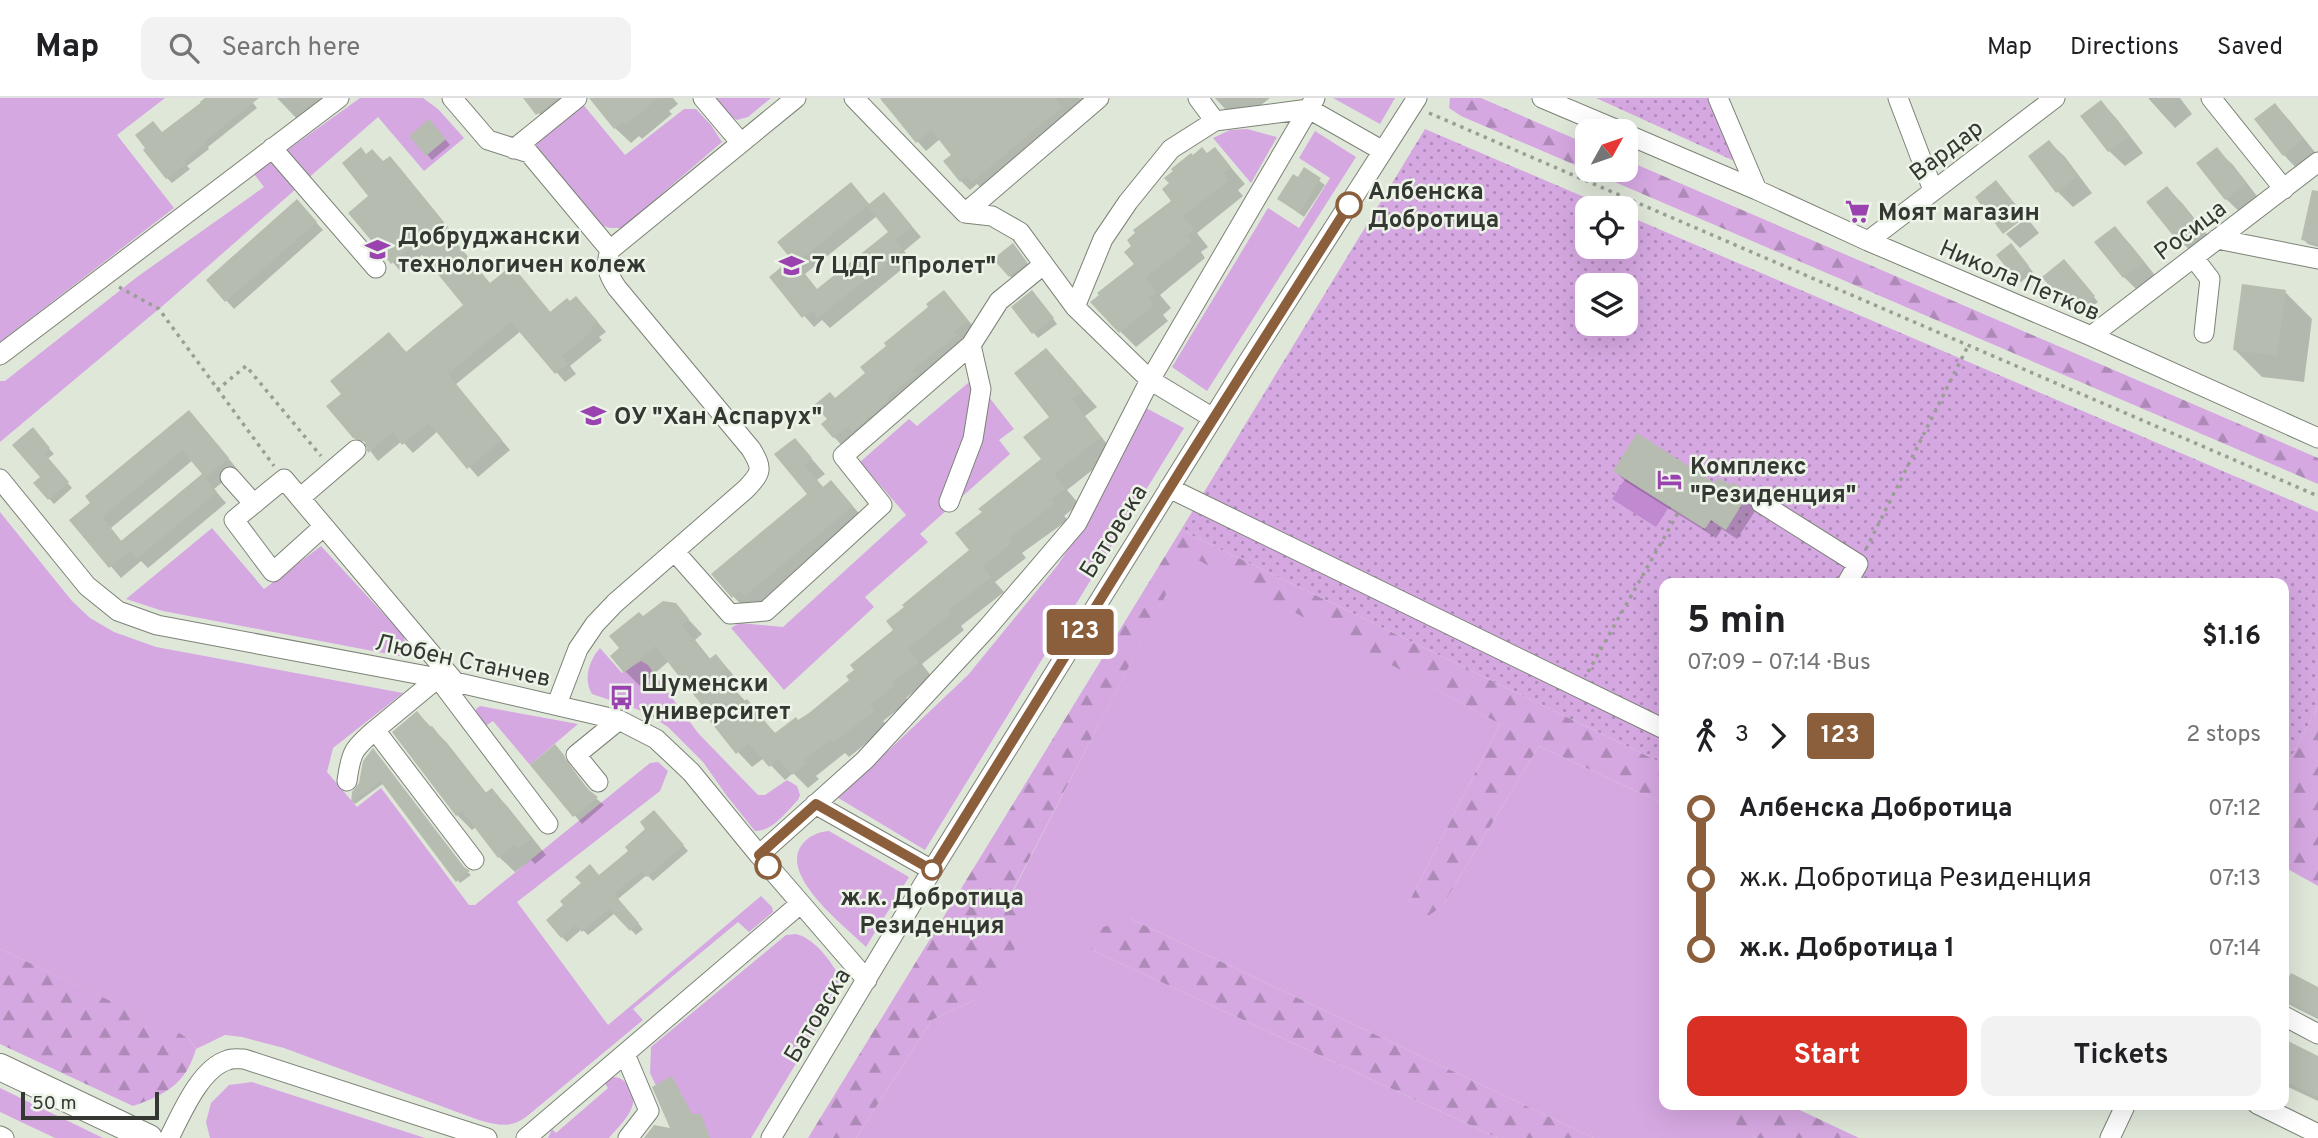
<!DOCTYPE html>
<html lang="en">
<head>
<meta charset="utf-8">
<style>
  :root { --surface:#fff; --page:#f2f2f2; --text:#202124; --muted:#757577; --line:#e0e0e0; --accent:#d93025 }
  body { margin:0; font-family:Overpass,sans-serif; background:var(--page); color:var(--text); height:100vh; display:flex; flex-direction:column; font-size:26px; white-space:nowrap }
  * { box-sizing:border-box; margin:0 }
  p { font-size:23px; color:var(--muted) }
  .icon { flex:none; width:38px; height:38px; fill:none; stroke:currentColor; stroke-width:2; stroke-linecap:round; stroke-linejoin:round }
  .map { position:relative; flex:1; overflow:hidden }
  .side { position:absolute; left:1659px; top:480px; width:630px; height:532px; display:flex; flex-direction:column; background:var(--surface); border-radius:14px; box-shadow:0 7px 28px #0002 }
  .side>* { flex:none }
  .badge { padding:0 14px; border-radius:5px; font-size:24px; line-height:46px }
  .needle { width:46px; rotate:50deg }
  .fabs { position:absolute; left:1575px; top:21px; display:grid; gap:14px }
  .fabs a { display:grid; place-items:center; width:63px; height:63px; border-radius:14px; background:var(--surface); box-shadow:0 7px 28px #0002; font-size:35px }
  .scale { position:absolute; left:21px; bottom:18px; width:138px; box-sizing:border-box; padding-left:7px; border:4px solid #343732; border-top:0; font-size:19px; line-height:24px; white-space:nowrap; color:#343732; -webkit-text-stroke:5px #ecf4e7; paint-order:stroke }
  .map>.badge { position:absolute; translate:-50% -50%; box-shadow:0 0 0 4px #fff }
  .legs { display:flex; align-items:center; gap:10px; height:77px; padding:0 28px; font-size:23px }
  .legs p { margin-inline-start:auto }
  .head { display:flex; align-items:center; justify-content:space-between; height:119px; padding:0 28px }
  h1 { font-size:38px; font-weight:700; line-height:52px }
  .button { display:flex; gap:14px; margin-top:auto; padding:14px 28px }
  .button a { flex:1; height:80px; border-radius:14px; background:var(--accent); color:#fff; font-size:28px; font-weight:700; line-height:80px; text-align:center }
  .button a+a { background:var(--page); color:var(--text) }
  ul { padding:0 28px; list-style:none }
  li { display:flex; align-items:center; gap:24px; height:70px; font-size:26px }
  li i { display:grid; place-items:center; width:10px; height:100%; margin:0 9px; background:currentColor }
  li i::after { content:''; width:18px; height:18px; margin:-9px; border:5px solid; border-radius:50%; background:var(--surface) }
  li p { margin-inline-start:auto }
  li:first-child i { background:linear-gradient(#0000 50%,currentColor 0) }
  li:last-child i { background:linear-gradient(currentColor 50%,#0000 0) }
  header { display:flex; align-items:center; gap:42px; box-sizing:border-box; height:98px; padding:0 35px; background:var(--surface); border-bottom:2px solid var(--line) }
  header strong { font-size:33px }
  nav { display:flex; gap:38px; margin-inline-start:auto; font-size:24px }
  .search { width:490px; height:63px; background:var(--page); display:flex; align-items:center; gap:18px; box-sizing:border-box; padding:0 24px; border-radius:14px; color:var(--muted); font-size:26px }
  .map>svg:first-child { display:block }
</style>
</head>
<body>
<header>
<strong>Map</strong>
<div class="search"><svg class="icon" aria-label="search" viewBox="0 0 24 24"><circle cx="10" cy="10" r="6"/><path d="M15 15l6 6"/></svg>Search here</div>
<nav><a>Map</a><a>Directions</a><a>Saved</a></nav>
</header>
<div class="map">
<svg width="2318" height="1040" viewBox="0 0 2318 1040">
  <defs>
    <pattern id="forest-firs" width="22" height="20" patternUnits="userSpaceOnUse" patternTransform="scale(1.75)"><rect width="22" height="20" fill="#d6a8e2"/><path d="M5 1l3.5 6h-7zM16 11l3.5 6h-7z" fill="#ae8ab8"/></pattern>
    <pattern id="park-dots" width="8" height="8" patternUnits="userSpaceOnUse" patternTransform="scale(1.75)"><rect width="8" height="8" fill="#d6a8e2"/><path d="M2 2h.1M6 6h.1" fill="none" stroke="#ae8ab8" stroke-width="1.8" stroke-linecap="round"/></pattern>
  </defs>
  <rect width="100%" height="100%" fill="#dfe7d9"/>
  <path fill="#d6a8e2" d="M0 0H165L117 37 174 110 0 244Z
    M360 0H423L438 11 464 40 424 73 378 19 166 205 0 344V283H5L137 179 264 89 254 76Z
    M713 0H771L748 19 737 22 727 16Z
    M1333 0H1395L1380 26Z
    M581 4 625 57 684 11H696L711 27 722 44 622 130H610L600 127 538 52 535 45Z
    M1247 31 1277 39 1251 85 1213 40 1230 32Z
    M1315 33 1356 59 1207 293 1172 269 1268 110 1299 130 1330 80 1299 60Z
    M974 280 1014 331 999 342 1010 356 920 436 928 444 865 499 874 509 784 592 731 530 739 525 783 529 906 417 860 364 909 321 917 328Z
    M1146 310 1184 330 925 752 835 698 890 651 968 577 1057 468 1091 417Z
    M0 414 72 503 90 520 114 534 156 549 403 595 333 650 327 674 357 709 381 690 469 807H475L650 665 658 664 668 673 660 693 517 804 608 927 761 798 772 809 773 814 749 834 738 824 633 911 643 922 526 1019C509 1031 496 1027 476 1021L284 950 242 939 225 937 196 951 190 942 180 936 0 851Z
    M212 430 264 491 321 448 403 537 407 548 404 559 163 513 126 501Z
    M1187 455 1500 626 1409 804 1442 808 1539 648 1664 706V1006H1742L1734 1024 1756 1040H1594L1131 821 1092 852 1498 1040H856L932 922 974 902 1009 801Z
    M600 550 622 575 641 563 648 567 698 635 758 697H765L787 682 797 688 800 697 798 702C787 713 772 734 755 733L727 698 703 664 668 629 645 614 592 596C583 582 589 562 600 550Z
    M480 608 578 626 530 667 493 623 484 629 475 617 476 611Z
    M829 733 909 779 866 849C847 830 780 779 801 748 808 738 818 734 829 733Z
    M796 836C817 841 834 868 844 886L751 1040H681L650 975 651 949 786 837Z
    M611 979C620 979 625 982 630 990 642 1008 620 1027 609 1040H548L552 1031 556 1035 608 990 604 984Z
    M252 984 425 1040H210L206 1024 211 1005 229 987Z
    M0 990 103 1040H55L0 1014Z"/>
  <path fill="url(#forest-firs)" d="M1450 0H1481L1587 46V72H1626V62L2318 360V386L1461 18 1449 10Z
    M1181 432 1664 666V706L1539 648 1442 808 1424 821 1409 804 1500 626 1187 456 1009 800 1024 825 1006 873 974 902 932 922 856 1040H808Z
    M2318 609V788L2284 769V672Z
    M1131 821 1594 1040H1498L1092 852 1086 834Z
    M0 851 181 936 190 942 196 951C186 986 165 997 133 1008L0 946Z
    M1742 1006H1787L1859 1040H1756L1733 1024Z"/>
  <path fill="url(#park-dots)" fill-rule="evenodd" d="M1596 0H1711L1741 66Z
    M1425 31 1610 110H1587V149H1626V117L2318 414V609L2284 672V485H1664V666L1181 432ZM1587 187H1626V226H1587Z"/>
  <path fill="#c189cf" d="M1625 381 1669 409 1656 429 1612 401Z"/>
  <path fill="#0003" fill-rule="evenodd" d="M205 0H249L257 10 208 49 209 51 187 68 190 71 172 85 167 80 162 36 202 6 200 4Z
    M277 0H324L299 23Z
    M525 0H577L553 31Z
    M597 0H673L678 6 669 13 672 16 642 41 639 38 631 45 615 30Z
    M883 0H1093L982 91 977 86 970 92 961 83 953 57 940 41 926 53 881 2Z
    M1215 0H1270L1238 25Z
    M2148 0H2180L2192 16 2175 30Z
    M2101 4 2116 20 2143 55 2125 68 2109 53Z
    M2275 7 2290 23 2318 58 2299 73 2284 57 2257 22Z
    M434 28 450 47 432 62 411 38Z
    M2049 44 2065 59 2092 95 2073 109 2058 94 2030 58Z
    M1215 51 1245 86 1238 92 1243 98 1197 135 1208 149 1201 154 1205 160 1160 197 1171 210 1163 217 1168 223 1136 249 1120 233 1136 166 1134 148 1173 103 1208 57Z
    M2217 52 2233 67 2260 102 2242 116 2226 101Z
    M367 57 399 69 451 133 448 135 491 187 521 179 551 215 585 209 606 234 599 239 602 242 570 268 576 276 565 284 521 233 455 287 510 352 478 379 438 333 413 355 402 343 378 363 368 350 359 344 373 348 344 296 389 236 407 255 466 207 423 156 401 174 351 115 371 98Z
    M1305 72 1325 87 1304 119 1279 101 1298 81Z
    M1996 84 2025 117 2004 133Z
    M851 86 870 107 884 96 921 139 904 153 912 163 830 230 822 222 814 229 771 180 793 162ZM877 118 890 134 818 193 805 176Z
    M2167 90 2182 105 2210 140 2192 154 2176 139Z
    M305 112 323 132 234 211 208 182Z
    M2318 117V149L2308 146 2303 141Z
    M2027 120 2039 135 2020 150 2006 136Z
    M2115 130 2130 146 2158 181 2140 195 2124 179 2097 144Z
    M1017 152 1031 170 1015 183 1010 178Z
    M2015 152 2033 174 2021 184 2016 179Z
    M2069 168 2098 204 2085 214 2067 206 2061 200Z
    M2285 194 2312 221 2304 284 2262 279 2234 251Z
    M944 195 982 238 849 355 834 339 829 321 835 302 867 275Z
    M1037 199 1057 226 1038 240 1013 209Z
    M1046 252 1097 309 1085 318 1114 355 1067 392 1079 406 1064 418 1068 422 1022 455 1026 460 995 484 1004 494 961 528 964 532 922 566 932 579 906 600 909 603 883 623 888 628 849 659 845 655 816 678 819 681 808 690 793 675 785 682 764 660 752 669 738 654 707 611 669 563 640 588 625 573 643 520 675 507 702 536 695 542 711 562 716 558 730 573 740 585 734 591 776 636 798 624 852 583 896 532 971 452 1043 361 1051 319Z
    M199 325 238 372 214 391 226 405 148 470 141 463 121 480 72 423ZM193 362 205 377 122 444 111 430Z
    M37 337 54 356 47 361 72 390 54 406 35 385 42 379Z
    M795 342 825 376 817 382 824 390 831 384 866 423 761 511 747 513 733 498 809 396Z
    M1615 373 1731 390 1733 387 1748 396 1759 407 1737 441 1722 431 1716 440 1625 383Z
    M417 615 447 645 487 696 492 692 507 708 546 757 535 766 531 762 515 774 499 759 476 729 472 732 457 717Z
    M562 656 591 696 604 707 582 726 532 667Z
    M365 664 465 772 471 777 460 785 458 782 384 685 355 706 353 704 354 695 361 686Z
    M659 719 688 753 653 783 647 777 618 801 643 831 636 837 615 815 588 837 582 831 567 844 562 839 599 779 630 753Z
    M2292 877 2318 891V921L2288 906 2284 901V892Z
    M2284 943 2318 960V1003L2284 987Z"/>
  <path fill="#b6bdb0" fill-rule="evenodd" d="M207 0H259L204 44 206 46 184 63 186 66 166 81 143 52 145 50 135 37 153 23 162 34Z
    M523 0H558L536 17Z
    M589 0H658L626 27 623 24 614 31Z
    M880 0H1055L1062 9 972 84 967 78 960 84 943 63 951 57 931 32 916 45Z
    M2101 2 2129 38 2108 54 2080 18Z
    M2275 5 2303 41 2283 58 2254 21Z
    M429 21 446 41 426 58 409 38Z
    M2049 42 2078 78 2056 95 2028 58Z
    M361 49 366 56 372 51 383 63 390 58 443 123 440 125 490 185 512 167 550 214 567 200 570 203 576 198 598 224 591 229 594 232 562 258 568 266 555 276 511 224 448 276 502 342 467 371 429 325 402 347 392 334 368 355 365 344 353 340 326 308 341 296 330 283 389 234 406 254 463 207 414 147 391 166 348 115 368 98 342 65Z
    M1202 49 1207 55 1215 49 1231 69 1223 75 1229 82 1183 118 1194 132 1187 138 1191 144 1145 180 1157 194 1149 200 1154 207 1119 235 1090 204 1099 197 1097 195 1134 166 1124 154 1131 148 1127 142 1135 135 1133 132 1171 103 1162 91 1169 85 1164 80 1173 73 1171 71 1191 55 1193 57Z
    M2217 49 2246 86 2225 102 2196 65Z
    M1304 69 1321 80 1299 115 1277 101 1293 76 1298 79Z
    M1996 82 2025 119 2003 136 1975 99Z
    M851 84 869 106 884 94 912 128 895 142 903 151 818 220 812 212 802 220 769 179 791 161 777 144ZM867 108 888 134 817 191 796 165Z
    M2167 88 2196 124 2175 140 2146 104Z
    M2312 92 2318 93V146L2301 142Z
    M297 101 317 124 225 204 206 182Z
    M2115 128 2144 164 2123 180 2094 144Z
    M1013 145 1027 164 1009 179 993 161Z
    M2011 145 2029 168 2015 180 1996 157Z
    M2064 161 2095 198 2079 211 2060 201 2042 179Z
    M2242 186 2286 192 2277 258 2233 252Z
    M944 192 968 222 954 234 957 237 912 272 916 276 886 300 888 303 852 334 848 328 833 340 821 326 827 321 814 307 830 294 835 300 865 275 860 269 886 248 884 245 928 209 926 206Z
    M1032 192 1054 220 1032 236 1011 209Z
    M1046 250 1083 293 1072 302 1101 339 1054 376 1065 391 1051 402 1054 406 1009 440 1012 445 982 468 991 479 948 513 951 516 908 550 919 564 893 584 895 587 870 607 874 613 833 645 830 641 803 663 805 666 792 677 779 661 769 669 749 645 736 656 702 613 705 611 655 548 624 575 610 558 619 550 609 538 639 514 643 518 663 503 676 505 689 521 681 527 709 561 716 556 727 570 720 575 743 604 747 601 772 632 775 635 796 619 798 622 809 615 849 582 846 578 854 572 850 567 893 532 886 523 904 509 902 507 969 452 955 435 982 414 978 411 1041 361 1023 339 1049 319 1014 275Z
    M189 312 229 360 205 380 217 394 136 461 130 453 109 470 69 422 90 405 85 398ZM182 352 202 376 121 443 102 419Z
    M33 329 50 350 44 355 69 384 48 402 33 385 40 379 12 347Z
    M1637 335 1715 385 1718 380 1731 387 1733 384 1749 395 1726 432 1711 422 1705 431 1613 373Z
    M795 340 812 360 804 367 823 389 831 382 853 408 745 498 740 492 732 500 711 476 807 396 774 356Z
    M417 613 430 629 432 628 485 695 492 690 532 741 518 751 515 747 498 760 462 713 456 718 392 634Z
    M555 646 564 657 567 665 589 692 598 699 573 719 530 667Z
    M373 650 464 769 470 773 456 784 380 683 351 705 352 694 359 685 363 663Z
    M654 712 684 747 647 779 641 773 614 796 639 825 630 833 609 811 582 834 576 827 561 840 546 822 563 807 560 803 581 785 575 779 590 766 599 777 628 753 625 749 645 731 640 724Z
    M2291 875 2318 889V919L2284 901V888Z
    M2284 941 2318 958V999L2284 983Z
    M672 978 692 1016H701L710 1040H644L654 1027 670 1030 652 989Z"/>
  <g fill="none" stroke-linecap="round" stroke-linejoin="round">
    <defs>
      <path id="minor" d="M452 0 488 42 529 55 610 152
        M703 0 741 45
        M854 0 965 115 992 118 1020 134 1075 209 1150 282 1213 320
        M1198 0 1215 23
        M1542 0 1620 33
        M1718 0 1757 92
        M1898 0 1933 92
        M2211 0 2284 91
        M1626 36 1757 92 1868 143 2091 238 2318 340
        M272 50 376 170
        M514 51 577 0
        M965 115 1099 0
        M2217 141 2318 161
        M1868 143 2055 0
        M2194 160 2210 181 2204 235
        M1075 209 1103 141 1128 104 1171 51 1215 23 1309 11 1383 53
        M2091 238 2318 64
        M0 257 339 0
        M230 379 254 406
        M0 381 87 488 118 513 157 527 438 580 619 622 656 641 691 674 759 757 867 882
        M1169 390 1664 631
        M300 400 356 352
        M949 404 973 341 981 291 971 247
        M1761 405 1858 466 1847 485
        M323 429 273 474 234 422 284 381 456 585
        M675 454 730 516 766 513 882 407 843 358 971 247 999 203 1043 167
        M557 606 578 551 595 526 615 505 746 391C762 374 763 371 751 351L617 190C608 177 605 168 610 152L796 0
        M347 683C351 654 353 651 375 632
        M598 684 576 657 619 622
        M815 706 932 772
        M759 757 865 662 988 529 1077 425 1150 282 1315 0
        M474 762 375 632 438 580 548 726
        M2284 918 2318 936
        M625 956 649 1013 628 1040
        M2257 1006 2318 1036
        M0 1038 4 1040
        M169 1040C181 1017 200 970 228 962 232 960 239 961 244 961L487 1040
        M526 1040 800 806
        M771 1040 932 772 1246 267 1417 0
        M2110 1040 2126 1006"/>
      <path id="major" d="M0 969 149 1040"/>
    </defs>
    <use href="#minor" stroke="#7c8377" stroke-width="21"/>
    <use href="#major" stroke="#7c8377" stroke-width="28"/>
    <path stroke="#999f95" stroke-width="3.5" stroke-dasharray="3.5 5" stroke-linecap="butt" d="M1429 15 2318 398
      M119 189 159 211 274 368
      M217 292 246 268 321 358
      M1866 451 1968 248
      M1588 574 1678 415"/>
    <use href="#minor" stroke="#fff" stroke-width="19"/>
    <use href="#major" stroke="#fff" stroke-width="26"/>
  </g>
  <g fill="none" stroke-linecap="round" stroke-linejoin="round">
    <defs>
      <path id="line-1" d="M768 768 759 757 816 706 932 772 1184 367 1349 107"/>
    </defs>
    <use href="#line-1" stroke="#fff" stroke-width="16"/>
    <use href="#line-1" stroke="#8b5e3c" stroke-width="10"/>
  </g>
  <defs>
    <symbol id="supermarket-bare" viewBox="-9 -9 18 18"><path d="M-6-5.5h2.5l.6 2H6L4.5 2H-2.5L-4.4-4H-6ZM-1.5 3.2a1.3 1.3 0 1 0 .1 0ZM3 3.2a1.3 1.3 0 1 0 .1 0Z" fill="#9a43b0" stroke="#ecf4e7" stroke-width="2.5" paint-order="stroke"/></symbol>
    <symbol id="university-bare" viewBox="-9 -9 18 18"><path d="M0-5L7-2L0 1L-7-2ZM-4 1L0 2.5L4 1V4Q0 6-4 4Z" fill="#9a43b0" stroke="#ecf4e7" stroke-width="2.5" paint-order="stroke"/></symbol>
    <symbol id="school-bare" viewBox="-9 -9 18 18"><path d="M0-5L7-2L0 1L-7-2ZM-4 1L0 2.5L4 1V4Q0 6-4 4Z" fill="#9a43b0" stroke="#ecf4e7" stroke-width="2.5" paint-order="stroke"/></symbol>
    <symbol id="hotel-bare" viewBox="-9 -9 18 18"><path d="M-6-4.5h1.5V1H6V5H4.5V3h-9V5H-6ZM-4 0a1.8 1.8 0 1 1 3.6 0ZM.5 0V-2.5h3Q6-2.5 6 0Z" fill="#9a43b0" stroke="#ecf4e7" stroke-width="2.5" paint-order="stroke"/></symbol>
    <symbol id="bus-bare" viewBox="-9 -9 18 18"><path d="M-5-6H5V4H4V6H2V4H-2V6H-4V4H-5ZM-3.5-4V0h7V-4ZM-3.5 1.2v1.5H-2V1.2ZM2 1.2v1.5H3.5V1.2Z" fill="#9a43b0" stroke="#ecf4e7" stroke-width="2.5" paint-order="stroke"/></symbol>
  </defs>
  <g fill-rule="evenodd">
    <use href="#supermarket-bare" x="1840" y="96" width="35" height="35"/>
    <use href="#university-bare" x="360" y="134" width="35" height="35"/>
    <use href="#school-bare" x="774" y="150" width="35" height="35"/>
    <use href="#school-bare" x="576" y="300" width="35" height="35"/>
    <use href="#hotel-bare" x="1652" y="364" width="35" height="35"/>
    <use href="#bus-bare" x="604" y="582" width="35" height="35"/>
  </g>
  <g fill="#fff" stroke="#8b5e3c" stroke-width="3.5">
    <circle cx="1349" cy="107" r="12"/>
    <circle cx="768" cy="768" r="12"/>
    <circle cx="932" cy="772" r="9"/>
  </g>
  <g text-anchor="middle" stroke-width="5" stroke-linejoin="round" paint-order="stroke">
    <g font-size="24" fill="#343732" stroke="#ecf4e7">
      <text transform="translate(1946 52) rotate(-37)" y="8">Вардар</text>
      <text transform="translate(2190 132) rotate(-37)" y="8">Росица</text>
      <text transform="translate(2020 182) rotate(23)" y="8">Никола Петков</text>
      <text transform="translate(1113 433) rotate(-58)" y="8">Батовска</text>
      <text transform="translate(463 562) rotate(12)" y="8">Любен Станчев</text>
      <text transform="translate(817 917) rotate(-59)" y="8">Батовска</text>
    </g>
    <g font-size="24" font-weight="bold" fill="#343732" stroke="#ecf4e7" text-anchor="start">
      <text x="1368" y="101">Албенска<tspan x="1368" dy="28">Добротица</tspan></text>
      <text x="932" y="807" text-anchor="middle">ж.к. Добротица<tspan x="932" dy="28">Резиденция</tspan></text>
    </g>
    <g font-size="24" font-weight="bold" fill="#343732" stroke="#ecf4e7" text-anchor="start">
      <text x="1878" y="122">Моят магазин</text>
      <text x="398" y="146">Добруджански<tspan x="398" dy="28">технологичен колеж</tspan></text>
      <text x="812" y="175">7 ЦДГ "Пролет"</text>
      <text x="614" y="326">ОУ "Хан Аспарух"</text>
      <text x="1690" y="376">Комплекс<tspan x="1690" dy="28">"Резиденция"</tspan></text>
      <text x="641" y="593">Шуменски<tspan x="641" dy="28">университет</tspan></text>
    </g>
  </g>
</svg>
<div class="fabs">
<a><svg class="needle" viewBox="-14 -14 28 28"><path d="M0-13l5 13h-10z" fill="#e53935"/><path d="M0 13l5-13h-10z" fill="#757577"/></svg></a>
<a><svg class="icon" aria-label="locate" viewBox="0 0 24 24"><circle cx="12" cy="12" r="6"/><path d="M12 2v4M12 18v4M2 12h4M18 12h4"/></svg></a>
<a><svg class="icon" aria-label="layers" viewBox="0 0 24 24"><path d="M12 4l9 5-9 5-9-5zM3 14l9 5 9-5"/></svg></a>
</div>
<div class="scale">50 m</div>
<b class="badge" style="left:1080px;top:534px;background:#8b5e3c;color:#fff">123</b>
<section class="side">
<div class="head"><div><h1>5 min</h1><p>07:09 – 07:14 · Bus</p></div><b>$1.16</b></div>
<div class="legs"><svg class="icon" aria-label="walk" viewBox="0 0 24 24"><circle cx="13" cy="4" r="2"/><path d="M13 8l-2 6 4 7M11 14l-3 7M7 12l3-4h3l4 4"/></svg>3<svg class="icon" aria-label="forward" viewBox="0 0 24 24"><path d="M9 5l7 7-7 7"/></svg><b class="badge" style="background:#8b5e3c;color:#fff">123</b><p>2 stops</p></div>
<ul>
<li><i style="color:#8b5e3c"></i><b>Албенска Добротица</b><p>07:12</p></li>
<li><i style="color:#8b5e3c"></i><span>ж.к. Добротица Резиденция</span><p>07:13</p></li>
<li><i style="color:#8b5e3c"></i><b>ж.к. Добротица 1</b><p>07:14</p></li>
</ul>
<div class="button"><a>Start</a><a>Tickets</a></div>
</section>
</div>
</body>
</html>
